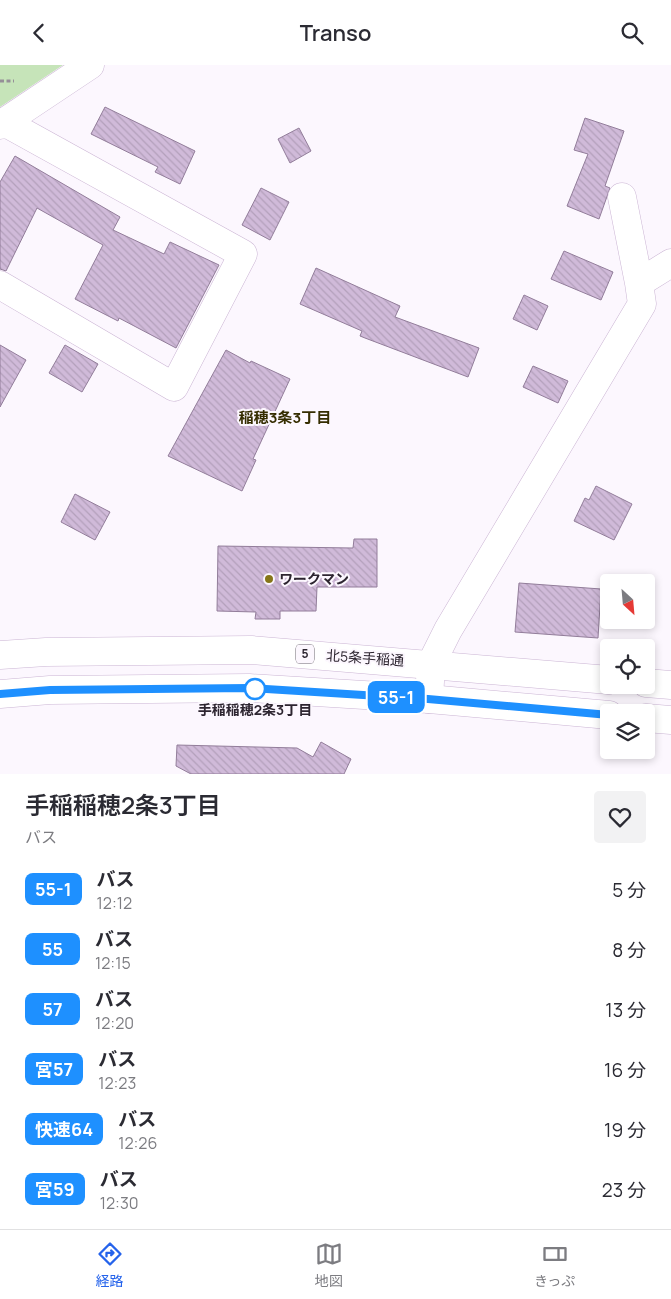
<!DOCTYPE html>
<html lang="ja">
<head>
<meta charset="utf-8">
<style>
  :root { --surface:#fff; --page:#f2f2f3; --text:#2b2b33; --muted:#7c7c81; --line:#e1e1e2; --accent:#2563eb }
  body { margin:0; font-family:Manrope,"Noto Sans JP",sans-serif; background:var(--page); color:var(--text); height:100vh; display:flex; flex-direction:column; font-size:19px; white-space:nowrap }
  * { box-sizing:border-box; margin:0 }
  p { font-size:16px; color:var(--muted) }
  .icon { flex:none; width:28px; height:28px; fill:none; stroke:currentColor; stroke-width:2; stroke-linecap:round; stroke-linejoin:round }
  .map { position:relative; height:709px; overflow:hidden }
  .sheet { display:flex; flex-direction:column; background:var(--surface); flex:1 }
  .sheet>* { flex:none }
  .badge { padding:0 10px; border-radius:8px; font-size:18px; line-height:32px }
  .needle { width:32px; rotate:154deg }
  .tools { position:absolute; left:600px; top:509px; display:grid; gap:10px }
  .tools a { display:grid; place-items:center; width:55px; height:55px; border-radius:5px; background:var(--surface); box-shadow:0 2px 8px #0003; font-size:25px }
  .map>.badge { position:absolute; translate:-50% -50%; box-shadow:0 0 0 2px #fff }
  .round { display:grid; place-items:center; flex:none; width:52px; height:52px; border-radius:5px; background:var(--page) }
  .summary { display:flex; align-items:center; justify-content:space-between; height:85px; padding:0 25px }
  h1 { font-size:24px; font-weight:600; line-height:38px }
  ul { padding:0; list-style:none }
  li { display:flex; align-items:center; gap:15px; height:60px; padding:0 25px }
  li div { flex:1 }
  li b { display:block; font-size:19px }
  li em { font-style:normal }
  li .badge { min-width:55px; font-weight:700; text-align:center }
  header { display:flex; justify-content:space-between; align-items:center; height:65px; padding:0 25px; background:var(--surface); font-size:22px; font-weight:600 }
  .menu { display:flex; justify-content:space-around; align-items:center; height:70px; border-top:1px solid var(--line); background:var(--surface); font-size:14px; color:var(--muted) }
  .menu a { display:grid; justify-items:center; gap:2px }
  .menu .current { color:var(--accent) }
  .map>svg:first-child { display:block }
</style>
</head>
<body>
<header><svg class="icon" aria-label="back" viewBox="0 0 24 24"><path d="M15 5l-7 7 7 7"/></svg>Transo<svg class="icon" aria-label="search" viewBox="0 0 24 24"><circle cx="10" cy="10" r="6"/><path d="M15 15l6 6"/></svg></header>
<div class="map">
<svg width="671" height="709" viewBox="0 0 671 709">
  <defs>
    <pattern id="building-back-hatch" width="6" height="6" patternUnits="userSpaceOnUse" patternTransform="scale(1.25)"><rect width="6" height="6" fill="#d0bad9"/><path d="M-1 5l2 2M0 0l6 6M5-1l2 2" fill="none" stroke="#b3a0bb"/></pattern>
  </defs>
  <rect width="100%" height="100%" fill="#fcf7fe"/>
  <path fill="#c6e4b9" d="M0 0H63L0 42Z"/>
  <path fill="url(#building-back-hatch)" stroke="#927d9a" d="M105 42 195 86 180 119 155 107 158 102 91 69Z
    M585 53 624 66 605 121 610 123 599 154 567 141 588 89 574 85Z
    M299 63 311 86 290 98 278 74Z
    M15 91 120 152 113 165 164 189 170 177 219 200 176 283 119 253 118 256 75 234 103 180 37 143 6 206 0 204V117Z
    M261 123 289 137 270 175 242 160Z
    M564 186 613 207 601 235 551 214Z
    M316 203 400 241 395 252 479 283 468 312 365 273 360 271 362 266 300 239Z
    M524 230 548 241 537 265 513 254Z
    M0 280 26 295 0 342Z
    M65 280 98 299 82 327 49 308Z
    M226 285 250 298 251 296 290 314 253 394 256 395 242 426 168 391Z
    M533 301 568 316 558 338 523 322Z
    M596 421 632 439 614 475 574 456 585 433 589 435Z
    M75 429 110 447 95 475 61 457Z
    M354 474H377V522H317L316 546H280V554H255L256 547 217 546 218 481 353 483Z
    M519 518 601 524 598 573 515 567Z
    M321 677 351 694 344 709H191L176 701 177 680 297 683 313 692Z"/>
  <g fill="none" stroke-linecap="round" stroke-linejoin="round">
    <defs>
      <path id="minor" d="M0 60 90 0
        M622 132 639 218
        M0 220 174 322 243 189 4 57
        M429 634 431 599 448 565 642 239 639 218 671 198"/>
      <path id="highway" d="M0 590 46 587 251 585 609 615
        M646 618 671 620
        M0 629 50 625 249 623 429 634 609 650
        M646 653 671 655"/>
    </defs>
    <use href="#minor" stroke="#cbb5d4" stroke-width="29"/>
    <use href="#highway" stroke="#cbb5d4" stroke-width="29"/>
    <path stroke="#958f98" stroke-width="3" stroke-dasharray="4 2.5" stroke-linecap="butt" d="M0 16H14"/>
    <use href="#minor" stroke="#fff" stroke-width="28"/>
    <use href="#highway" stroke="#fff" stroke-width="28"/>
  </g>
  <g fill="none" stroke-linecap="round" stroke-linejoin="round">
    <defs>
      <path id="line" d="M0 629 50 625 249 623 428 634 609 650"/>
    </defs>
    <use href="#line" stroke="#fff" stroke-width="11"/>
    <use href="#line" stroke="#1e90ff" stroke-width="8"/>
  </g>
  <circle fill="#867619" stroke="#fcf7fe" stroke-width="2" cx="269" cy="514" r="5"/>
  <circle fill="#fff" stroke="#1e90ff" stroke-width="2.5" cx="255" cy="624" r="10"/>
  <g text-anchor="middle" stroke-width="4" stroke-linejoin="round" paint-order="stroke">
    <rect fill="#fcf7fe" stroke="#6b646e" stroke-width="1" x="296" y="579.5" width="18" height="19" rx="4"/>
    <g font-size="12" font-weight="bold" fill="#2d2530">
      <text x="305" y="593">5</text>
    </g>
    <g font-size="14" font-weight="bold" fill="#2d2530" stroke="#fcf7fe" text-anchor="start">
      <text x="279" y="519">ワークマン</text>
    </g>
    <g font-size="14" fill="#2d2530" stroke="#fcf7fe">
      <text transform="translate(365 593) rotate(4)" y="5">北5条手稲通</text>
    </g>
    <g font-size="14" font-weight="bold" fill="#2d2530" stroke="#fcf7fe">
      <text x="255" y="650">手稲稲穂2条3丁目</text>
    </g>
    <g font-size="15" font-weight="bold" fill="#352d01" stroke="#fcf7fe">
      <text x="285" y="358">稲穂3条3丁目</text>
    </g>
  </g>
</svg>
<div class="tools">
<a><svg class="needle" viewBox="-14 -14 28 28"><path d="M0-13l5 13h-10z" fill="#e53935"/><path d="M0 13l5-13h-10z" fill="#7c7c81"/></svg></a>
<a><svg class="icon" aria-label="locate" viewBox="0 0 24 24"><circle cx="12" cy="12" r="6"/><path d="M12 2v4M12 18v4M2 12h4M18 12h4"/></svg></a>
<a><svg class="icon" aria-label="layers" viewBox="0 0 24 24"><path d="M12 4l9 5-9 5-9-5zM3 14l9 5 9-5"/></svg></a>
</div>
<b class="badge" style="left:396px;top:632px;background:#1e90ff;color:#fff">55-1</b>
</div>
<section class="sheet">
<div class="summary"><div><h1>手稲稲穂2条3丁目</h1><p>バス</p></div><a class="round"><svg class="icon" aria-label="heart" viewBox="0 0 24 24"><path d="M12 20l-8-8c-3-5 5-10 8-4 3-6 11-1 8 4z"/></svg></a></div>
<ul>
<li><span class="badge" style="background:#1e90ff;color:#fff">55-1</span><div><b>バス</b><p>12:12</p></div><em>5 分</em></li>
<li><span class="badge" style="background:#1e90ff;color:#fff">55</span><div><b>バス</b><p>12:15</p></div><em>8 分</em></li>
<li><span class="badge" style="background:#1e90ff;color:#fff">57</span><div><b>バス</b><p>12:20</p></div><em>13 分</em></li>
<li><span class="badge" style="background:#1e90ff;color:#fff">宮57</span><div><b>バス</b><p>12:23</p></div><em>16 分</em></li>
<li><span class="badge" style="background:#1e90ff;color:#fff">快速64</span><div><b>バス</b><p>12:26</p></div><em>19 分</em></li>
<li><span class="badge" style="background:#1e90ff;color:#fff">宮59</span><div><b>バス</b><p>12:30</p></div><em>23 分</em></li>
</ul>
</section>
<nav class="menu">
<a class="current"><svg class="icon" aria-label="directions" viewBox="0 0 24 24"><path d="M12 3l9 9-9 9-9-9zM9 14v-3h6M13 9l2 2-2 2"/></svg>経路</a>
<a><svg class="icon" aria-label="map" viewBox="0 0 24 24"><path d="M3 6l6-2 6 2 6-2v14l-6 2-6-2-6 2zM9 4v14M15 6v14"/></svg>地図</a>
<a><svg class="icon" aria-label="tickets" viewBox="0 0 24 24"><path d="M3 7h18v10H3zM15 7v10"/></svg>きっぷ</a>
</nav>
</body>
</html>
